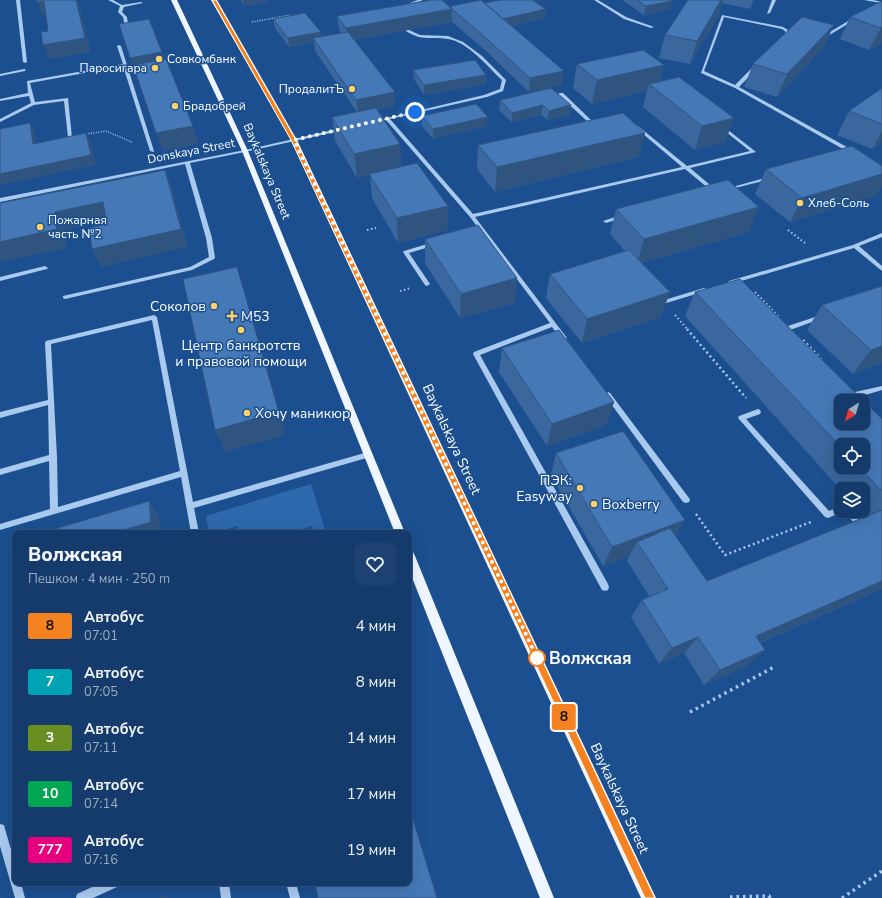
<!DOCTYPE html>
<html lang="ru">
<head>
<meta charset="utf-8">
<style>
  :root { --surface:#143b6b; --page:#1d4271; --text:#f1f3f6; --muted:#9dadc1; --line:#33557e }
  body { margin:0; font-family:"Nunito Sans",sans-serif; background:var(--page); color:var(--text); height:100vh; display:flex; flex-direction:column; font-size:15px; white-space:nowrap }
  * { box-sizing:border-box; margin:0 }
  p { font-size:13px; color:var(--muted) }
  .icon { flex:none; width:22px; height:22px; fill:none; stroke:currentColor; stroke-width:2; stroke-linecap:round; stroke-linejoin:round }
  .map { position:relative; flex:1; overflow:hidden }
  .panel { position:absolute; left:12px; top:530px; width:400px; height:356px; display:flex; flex-direction:column; background:var(--surface); border-radius:8px; box-shadow:0 4px 16px #0002,0 0 0 1px var(--line) }
  .panel>* { flex:none }
  .badge { padding:0 8px; border-radius:3px; font-size:14px; line-height:26px }
  .needle { width:26px; rotate:217deg }
  .fabs { position:absolute; left:834px; top:394px; display:grid; gap:8px }
  .fabs a { display:grid; place-items:center; width:36px; height:36px; border-radius:8px; background:var(--surface); box-shadow:0 4px 16px #0002,0 0 0 1px var(--line); font-size:20px }
  .you { position:absolute; width:20px; height:20px; margin:-10px; border:3px solid #fff; border-radius:50%; background:#1a73e8; box-shadow:0 0 0 6px #1a73e833 }
  .map>.badge { position:absolute; translate:-50% -50%; box-shadow:0 0 0 2px #fff }
  .round { display:grid; place-items:center; flex:none; width:42px; height:42px; border-radius:8px; background:var(--page) }
  .overview { display:flex; align-items:center; justify-content:space-between; height:68px; padding:0 16px }
  h1 { font-size:19px; font-weight:800; line-height:30px }
  ul { padding:0; list-style:none }
  li { display:flex; align-items:center; gap:12px; height:56px; padding:0 16px }
  li div { flex:1 }
  li b { display:block; font-size:15px }
  li em { font-style:normal }
  li .badge { min-width:44px; font-weight:700; text-align:center }
  .map>svg:first-child { display:block }
</style>
</head>
<body>
<div class="map">
<svg width="882" height="898" viewBox="0 0 882 898">
  <rect width="100%" height="100%" fill="#1b4f8f"/>
  <path fill="#2e69ad" d="M311 484 326 533H315L312 526 288 533H239L237 526 215 533H209L206 516Z"/>
  <g fill="none" stroke-linecap="round" stroke-linejoin="round">
    <path stroke="#a9c9ee" stroke-width="1.5" stroke-dasharray="1 1.5" stroke-linecap="butt" d="M252 22 291 15
      M86 134 106 131 132 142"/>
    <path stroke="#a9c9ee" stroke-width="2" stroke-dasharray="1.5 2.5" stroke-linecap="butt" d="M367 230 376 228
      M788 230 805 243
      M400 291 411 288
      M755 292 779 317
      M675 315 688 330"/>
    <path stroke="#a9c9ee" stroke-width="2.5" stroke-dasharray="2 3" stroke-linecap="butt" d="M687 329 746 398
      M803 340 821 359
      M696 514 725 555 811 522"/>
    <path stroke="#a9c9ee" stroke-width="3.5" stroke-dasharray="2.5 4" stroke-linecap="butt" d="M690 712 776 666
      M730 897 769 896 770 898
      M842 898 882 871"/>
    <path fill="#a9c9ee" fill-rule="evenodd" d="M16 0H20L27 62 25 63 23 62Z
      M108 0H113L122 5 141 2 143 3 124 7 122 12 127 17 129 32 126 31 123 17 118 12 120 6Z
      M418 0H423L409 6 407 9 404 8 407 4Z
      M594 0H598L626 17 654 27 651 28 624 19Z
      M772 0H776L770 13 767 14Z
      M864 0H873L882 2 880 3Z
      M722 15 783 27 788 30V36L739 87 854 151V153H850L735 88 701 73ZM724 17 782 29 785 31V35L735 85 704 71Z
      M855 17 858 18 826 37 823 36Z
      M407 29 420 35 448 36 463 42 482 56 506 80 503 91 487 97 390 119 473 214 682 167 636 128V127L638 126 687 166 750 151 721 128V127L723 126 756 152 690 168 716 190V192L714 193 685 169 475 217 567 338 564 340H562L552 327 480 355 608 584 609 587 608 590 605 591 602 590 473 354 474 352 550 323 470 217 386 120 376 122 374 121 484 95 500 89 502 80C488 67 468 42 448 39 430 36 423 42 406 31L405 30Z
      M119 45 121 46 154 151V152L150 151 123 66 30 83 35 102 68 98 72 138 68 137 64 101 34 105 0 122V119L31 103 29 96 0 101V99L28 93 27 81 123 64 117 46Z
      M24 69 26 70 25 71 0 76V74Z
      M559 93H563L591 120 598 119 600 120 598 121 588 122 559 95Z
      M342 128 344 129V130L245 152 190 163 212 238 215 258 214 259 192 270 65 299 63 298V296L190 267 209 257 206 238 185 164 0 202V198L245 150Z
      M769 177 771 178V179L727 190 725 189Z
      M621 215 624 217 623 218 606 223 603 221Z
      M882 233V237L859 246 882 266V271L854 248 731 284 728 282 729 281 853 245Z
      M434 242 437 244 436 245 409 253 430 284 427 286 425 285 403 252 404 251Z
      M45 266 48 268 47 269 0 281V277Z
      M704 288 706 289V291L663 304 660 302 661 301Z
      M154 315 157 317 193 502 368 452 370 453 372 455 370 457 194 508 199 533H191L181 477 0 530V524L50 509 49 461 0 475V469L49 455 48 405 0 418V412L48 400 45 343 46 341ZM152 320 180 471 58 507 57 457 51 344Z
      M821 315 824 317 823 318 790 330 787 328 788 326Z
      M882 386V390L855 398 852 395 855 392Z
      M608 392 610 393 689 498 690 500 689 502 686 503 683 502 606 397 605 395Z
      M758 409 760 410 761 412 760 414 746 419 829 511 841 506V511H844L828 518 825 517 738 418 739 416Z
      M844 511H853L866 526 867 528 866 530 863 531 860 530Z
      M0 824 4 825 5 829 15 863V883H21L25 898H15L0 846Z
      M101 883H118L117 887 93 898H76L77 894Z
      M219 883H229L231 898H221Z
      M286 883H296L300 898H290Z"/>
    <path fill="#f0f6ff" fill-rule="evenodd" d="M171 0H177L248 151 405 533H395L242 151Z
      M211 0H217L297 140 656 898H641L291 140Z
      M409 551 413 552 415 556 554 898H540L409 570Z"/>
  </g>
  <path fill="#3a679d" fill-rule="evenodd" d="M241 0H267L268 2 244 6Z
    M500 0H542L534 1 546 9 545 18 511 26 562 85 529 92 486 51 452 22 354 40 395 106 377 110 402 166 448 206V230L398 243 372 198 370 175 357 178 335 141 332 117 357 112 315 51 314 42 289 47 275 28 273 19 321 36 341 33 339 29 337 16 451 8V6L485 3Z
    M622 0H671L672 1 670 9 644 15Z
    M688 0H754L750 9 722 3 718 17 690 64 659 58 665 35Z
    M882 1V43L869 50 840 39 850 17Z
    M824 47 777 97 744 87 753 64Z
    M577 64 660 81 734 118 725 142 695 150 643 107 647 91 592 104 573 88Z
    M413 70 486 75V84L424 95 414 79Z
    M551 88 570 115 547 120 541 115 512 122 499 110 500 100Z
    M882 88V142L872 149 837 135 849 111Z
    M422 116 487 126 433 139 422 126Z
    M478 145 639 157 495 192 477 169Z
    M766 169 876 196 790 222 755 194Z
    M616 209 749 232 641 263 661 317 582 343 546 298 550 274 625 251 610 234Z
    M425 239 515 303 460 318 425 263Z
    M882 286V363L853 374 807 330 822 305Z
    M695 292 882 419V589L760 643 747 666 704 685 684 653 659 664 631 617 642 600 649 596 627 561 629 556 603 566 551 475 556 453 675 536 707 581 865 517 860 511H863V489H841V490L685 316ZM841 445 863 467H841Z
    M502 348 614 402 606 425 547 446 499 372Z"/>
  <path fill="#305480" d="M76 0H78L91 52 49 59 43 45Z
    M243 0H267L268 2 244 6Z
    M515 0H542L515 5Z
    M721 0H723L718 17 690 64 697 41Z
    M753 0H754L750 9Z
    M44 1 49 14 42 15 37 2Z
    M672 1 670 9 644 15 646 6Z
    M452 9V22L348 41 346 28Z
    M546 9 545 18 500 28 501 19Z
    M834 25 824 47 777 97 787 74Z
    M882 27V43L869 50 881 28Z
    M321 32 322 41 313 38 314 42 289 47 288 38Z
    M162 52 168 69 136 75 130 58Z
    M664 65 658 88 649 84 647 91 592 104 597 80Z
    M564 71 562 85 529 92 530 78Z
    M486 75V84L424 95V85Z
    M395 92V106L358 114 356 100Z
    M543 105 541 115 512 122V113Z
    M571 105 570 115 547 120 549 111Z
    M488 117 487 126 433 139V129Z
    M734 118 725 142 695 150 702 126Z
    M30 123 35 133 38 154 33 144Z
    M193 126 199 144 163 151 156 133Z
    M882 131V142L872 149Z
    M86 133 91 143 96 165 0 185V174Z
    M645 133 639 157 495 192 497 167Z
    M400 144 402 168 369 174 370 175 357 178 354 154Z
    M165 170 172 188 188 247 101 267 92 249Z
    M882 174V186L876 196 790 222 802 198Z
    M103 202 112 220 65 230 67 248 0 262V242L55 212Z
    M448 206V230L398 243 397 218Z
    M759 207 749 232 637 264 644 239Z
    M237 267 286 435 225 452 215 430Z
    M517 278 515 303 460 318 461 294Z
    M670 292 661 317 582 343 587 319Z
    M882 346V363L853 374 871 350Z
    M614 402 606 425 547 446 552 424Z
    M149 501 159 516 162 533H120V531Z
    M685 520 673 540 637 542 629 556 603 566 612 547Z
    M882 581V589L738 652 756 636Z
    M698 637 684 653 659 664 672 648Z
    M765 650 747 666 704 685 720 670Z
    M160 896 168 897V898H160Z"/>
  <path fill="#4478b7" stroke="#305480" fill-rule="evenodd" d="M36 0H76L85 38 43 45 41 32 48 31 44 1 37 2Z
    M431 0H442L452 9 346 28 337 16Z
    M481 0 564 71 530 78 486 38 452 9 451 6Z
    M500 0H532L546 9 503 19 485 3Z
    M637 0H671L672 1 646 6Z
    M688 0H721L697 41 665 35Z
    M882 1V27L881 28 850 17Z
    M305 13 321 32 288 38 273 19Z
    M802 17 834 25 787 74 753 64Z
    M149 19 162 52 130 58 119 24Z
    M348 32 395 92 356 100 313 38Z
    M643 50 664 65 597 80 577 64Z
    M166 59 193 126 156 133 133 65Z
    M475 60 486 75 424 85 413 70Z
    M679 77 734 118 702 126 649 84Z
    M551 88 571 105 549 111 543 105 512 113 500 100Z
    M882 88V124L849 111Z
    M476 104 488 117 433 129 422 116Z
    M376 108 400 144 354 154 332 117Z
    M623 113 645 133 497 167 478 145Z
    M30 123 33 144 86 133 91 155 0 174V129Z
    M852 146 882 166V174L802 198 766 169Z
    M417 163 448 206 397 218 369 174Z
    M165 170 181 229 92 249 89 228 107 224 103 202 55 212 57 229 0 242V203Z
    M728 180 759 207 644 239 616 209Z
    M478 225 517 278 461 294 425 239Z
    M629 250 670 292 587 319 550 274Z
    M237 267 279 412 215 430 183 279Z
    M740 279 882 419V491L859 467H863V445H841V447L695 292ZM841 401H863V423H841Z
    M882 286V346L871 350 822 305Z
    M559 330 614 402 552 424 502 348Z
    M623 431 685 520 612 547 556 453Z
    M149 501 151 522 120 531V533H41Z
    M882 510V581L756 636 765 650 720 670 698 637 672 648 642 600 668 589 637 542 670 528 707 581Z
    M409 806 437 898H318L315 883H409Z"/>
  <path fill="#f58220" stroke="#fff" d="M212 0H216L296 140 653 894 655 898H645L291 140Z"/>
  <g fill="none" stroke-linecap="round" stroke-linejoin="round">
    <path stroke="#fff" stroke-width="4" stroke-dasharray="0 7.2" d="M415 112 294 140 537 658"/>
  </g>
  <g fill="#ffd166" stroke="#1b4f8f" stroke-width="1.5">
    <circle cx="159" cy="59" r="4"/>
    <circle cx="155" cy="68" r="4"/>
    <circle cx="352" cy="89" r="4"/>
    <circle cx="175" cy="106" r="4"/>
    <circle cx="800" cy="203" r="4"/>
    <circle cx="40" cy="227" r="4"/>
    <circle cx="214" cy="306" r="4"/>
    <path d="M230 310h4v4h4v4h-4v4h-4v-4h-4v-4h4z"/>
    <circle cx="241" cy="330" r="4"/>
    <circle cx="247" cy="413" r="4"/>
    <circle cx="580" cy="488" r="4"/>
    <circle cx="594" cy="504" r="4"/>
  </g>
  <circle fill="#fff" stroke="#f58220" stroke-width="2" cx="537" cy="658" r="8"/>
  <g text-anchor="middle" stroke-width="3" stroke-linejoin="round" paint-order="stroke">
    <g font-size="12" fill="#fff" stroke="#1b4f8f" text-anchor="start">
      <text x="167" y="63">Совкомбанк</text>
      <text x="147" y="72" text-anchor="end">Паросигара</text>
      <text x="344" y="93" text-anchor="end">ПродалитЪ</text>
      <text x="183" y="110">Брадобрей</text>
      <text x="808" y="207">Хлеб-Соль</text>
      <text x="48" y="224">Пожарная<tspan x="48" dy="14">часть №2</tspan></text>
    </g>
    <g font-size="12" fill="#fff" stroke="#1b4f8f">
      <text transform="translate(191 151) rotate(-11)" y="4">Donskaya Street</text>
      <text transform="translate(267 171) rotate(67)" y="4">Baykalskaya Street</text>
    </g>
    <g font-size="14" fill="#fff" stroke="#1b4f8f" text-anchor="start">
      <text x="206" y="311" text-anchor="end">Соколов</text>
      <text x="241" y="321">М53</text>
      <text x="241" y="350" text-anchor="middle">Центр банкротств<tspan x="241" dy="16">и правовой помощи</tspan></text>
      <text x="255" y="418">Хочу маникюр</text>
      <text x="572" y="485" text-anchor="end">ПЭК:<tspan x="572" dy="16">Easyway</tspan></text>
      <text x="602" y="509">Boxberry</text>
    </g>
    <g font-size="14" fill="#fff" stroke="#1b4f8f">
      <text transform="translate(452 439) rotate(65)" y="5">Baykalskaya Street</text>
      <text transform="translate(620 798) rotate(65)" y="5">Baykalskaya Street</text>
    </g>
    <g font-size="17" font-weight="bold" fill="#fff" stroke="#1b4f8f" text-anchor="start">
      <text x="549" y="664">Волжская</text>
    </g>
  </g>
</svg>
<div class="fabs">
<a><svg class="needle" viewBox="-14 -14 28 28"><path d="M0-13l5 13h-10z" fill="#e53935"/><path d="M0 13l5-13h-10z" fill="#9dadc1"/></svg></a>
<a><svg class="icon" aria-label="locate" viewBox="0 0 24 24"><circle cx="12" cy="12" r="6"/><path d="M12 2v4M12 18v4M2 12h4M18 12h4"/></svg></a>
<a><svg class="icon" aria-label="layers" viewBox="0 0 24 24"><path d="M12 4l9 5-9 5-9-5zM3 14l9 5 9-5"/></svg></a>
</div>
<div class="you" style="left:415px;top:112px"></div>
<b class="badge" style="left:564px;top:717px;background:#f58220;color:#111">8</b>
<section class="panel">
<div class="overview"><div><h1>Волжская</h1><p>Пешком · 4 мин · 250 m</p></div><a class="round"><svg class="icon" aria-label="heart" viewBox="0 0 24 24"><path d="M12 20l-8-8c-3-5 5-10 8-4 3-6 11-1 8 4z"/></svg></a></div>
<ul>
<li><span class="badge" style="background:#f58220;color:#111">8</span><div><b>Автобус</b><p>07:01</p></div><em>4 мин</em></li>
<li><span class="badge" style="background:#00a3b4;color:#fff">7</span><div><b>Автобус</b><p>07:05</p></div><em>8 мин</em></li>
<li><span class="badge" style="background:#6b8e23;color:#fff">3</span><div><b>Автобус</b><p>07:11</p></div><em>14 мин</em></li>
<li><span class="badge" style="background:#00a651;color:#fff">10</span><div><b>Автобус</b><p>07:14</p></div><em>17 мин</em></li>
<li><span class="badge" style="background:#e6007e;color:#fff">777</span><div><b>Автобус</b><p>07:16</p></div><em>19 мин</em></li>
</ul>
</section>
</div>
</body>
</html>
